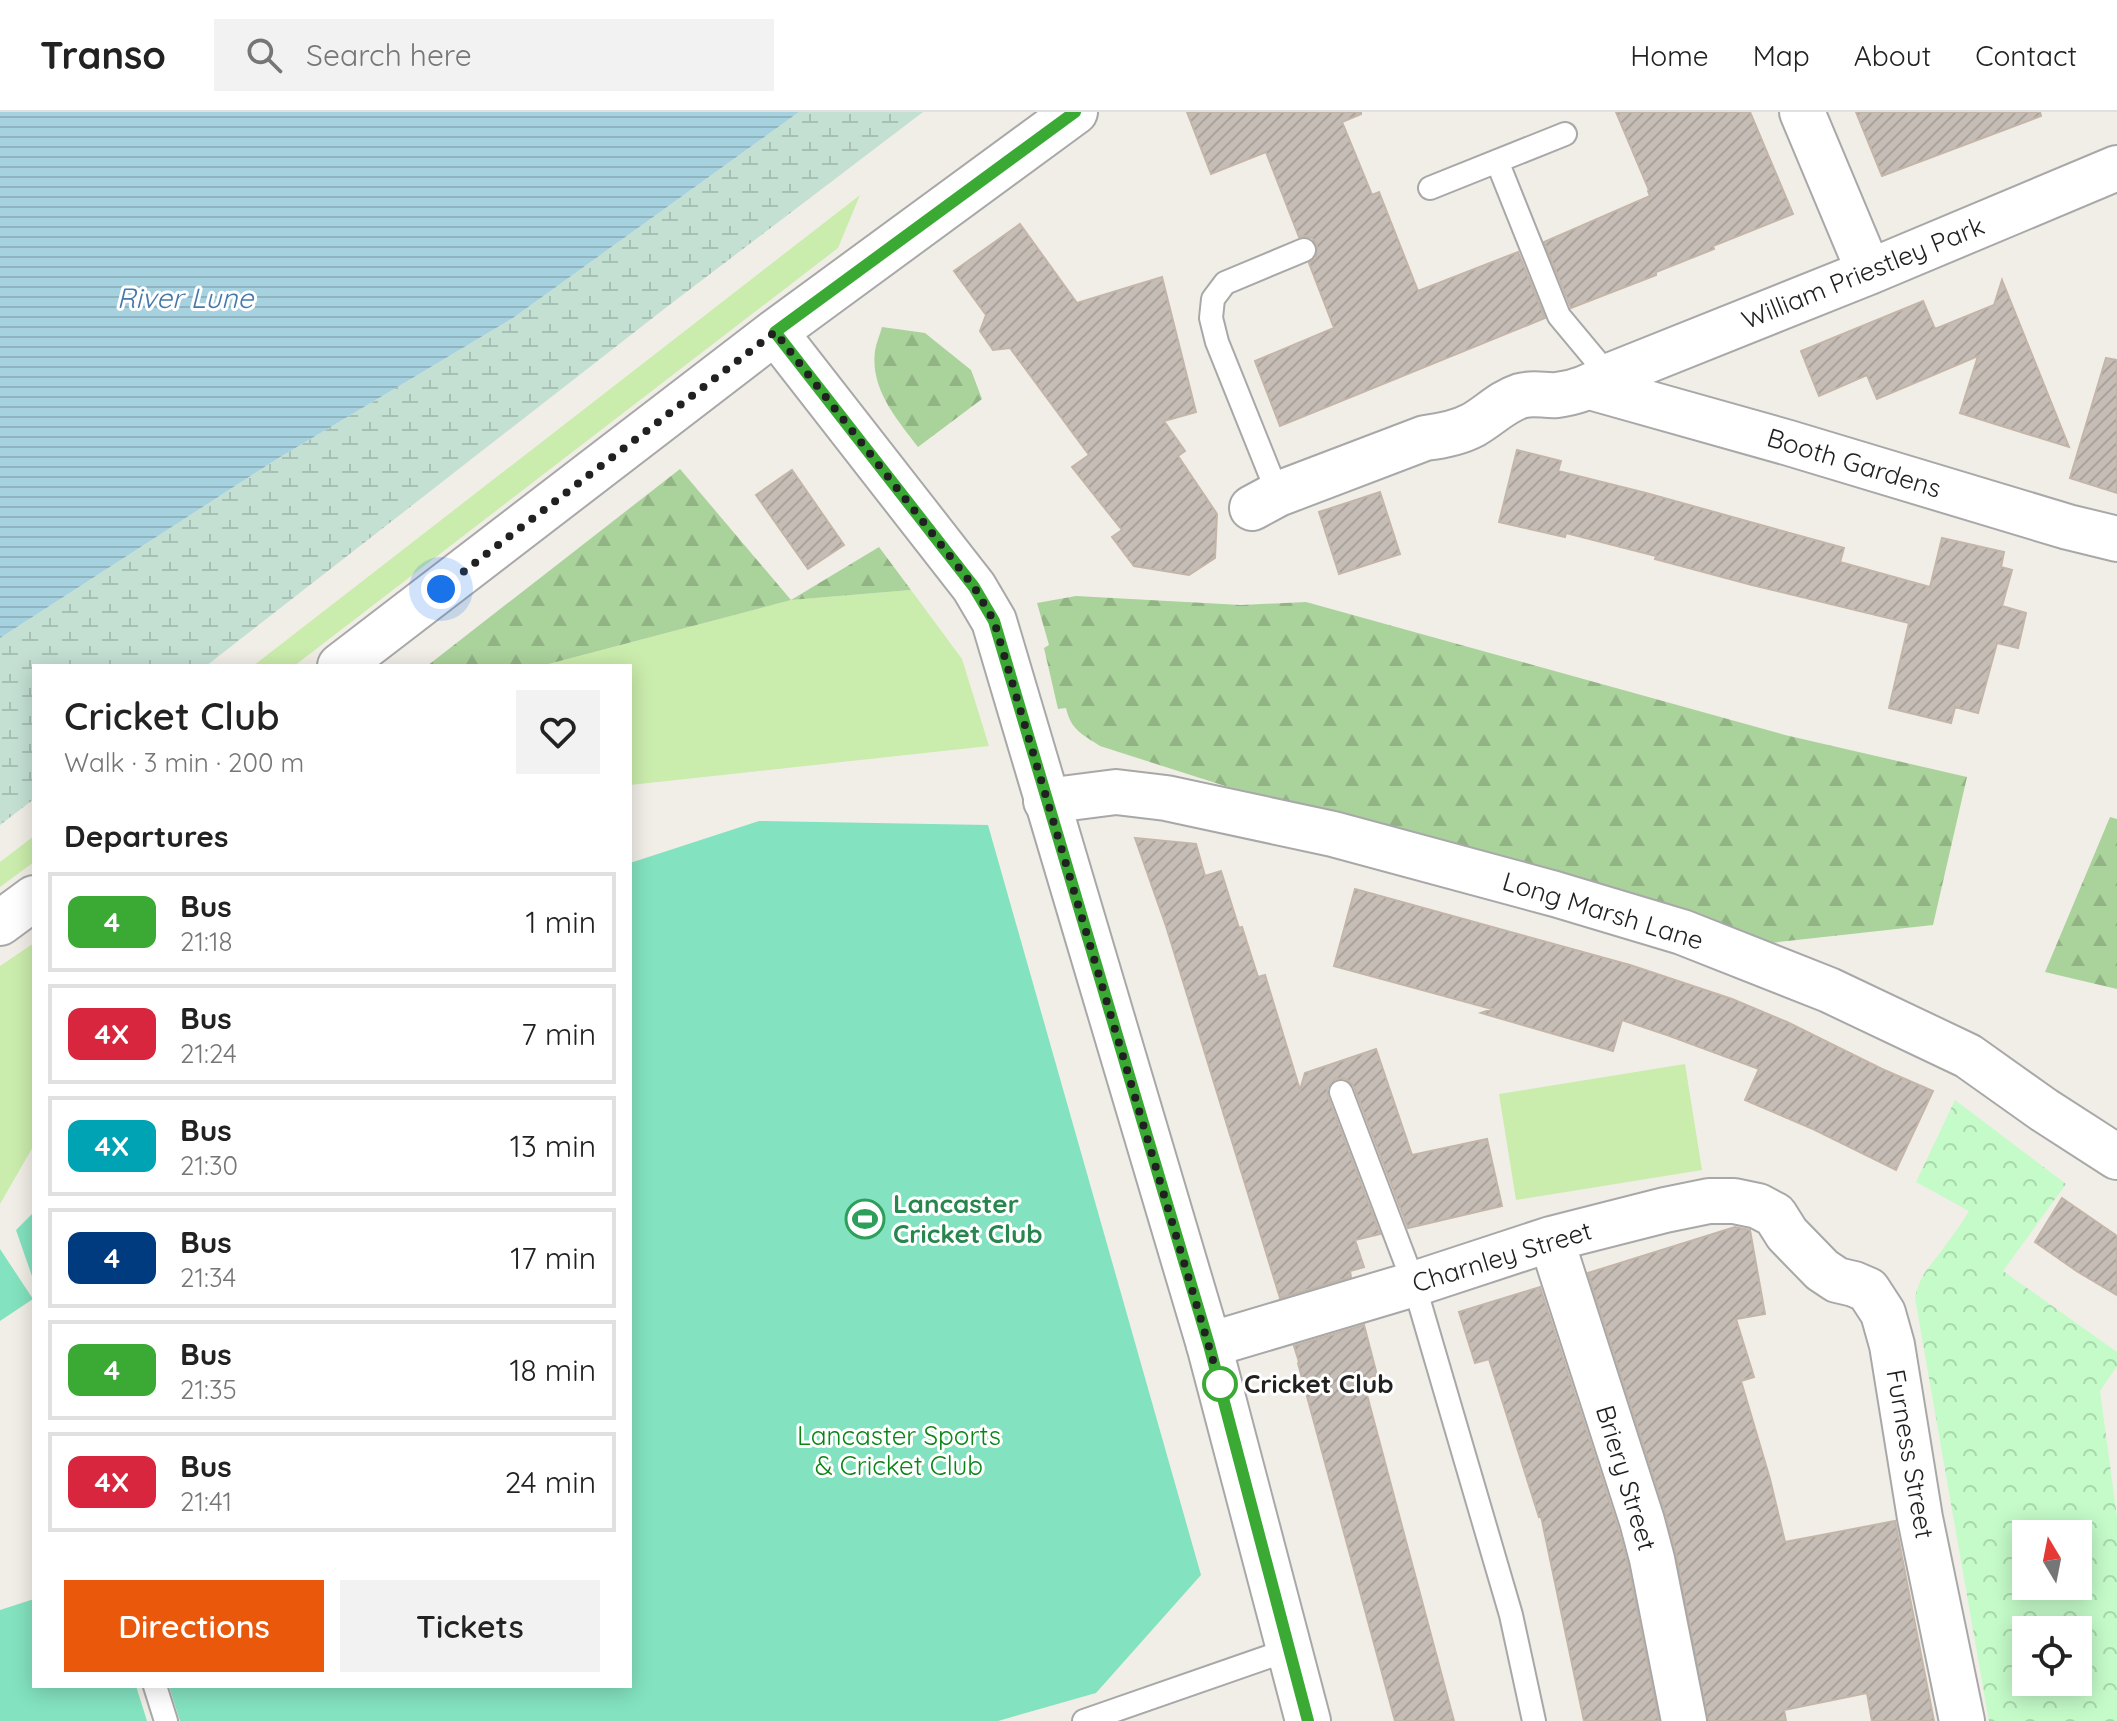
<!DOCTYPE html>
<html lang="en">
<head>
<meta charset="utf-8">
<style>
  :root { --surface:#fff; --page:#f2f2f2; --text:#222; --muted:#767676; --line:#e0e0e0; --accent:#ea580c }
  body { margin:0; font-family:Quicksand,sans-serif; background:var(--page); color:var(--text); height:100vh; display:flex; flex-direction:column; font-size:30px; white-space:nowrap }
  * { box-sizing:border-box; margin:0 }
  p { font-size:26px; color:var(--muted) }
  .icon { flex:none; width:44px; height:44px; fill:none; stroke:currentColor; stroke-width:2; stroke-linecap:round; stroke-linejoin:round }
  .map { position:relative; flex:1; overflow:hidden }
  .details { position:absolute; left:32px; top:552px; width:600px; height:1024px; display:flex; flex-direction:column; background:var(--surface); border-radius:0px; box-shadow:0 4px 20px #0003 }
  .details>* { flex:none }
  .badge { padding:0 16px; border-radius:12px; font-size:28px; line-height:52px }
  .needle { width:52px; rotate:350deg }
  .fabs { position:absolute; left:2012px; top:1408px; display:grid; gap:16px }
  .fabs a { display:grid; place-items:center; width:80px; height:80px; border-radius:0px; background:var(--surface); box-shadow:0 4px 20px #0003; font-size:40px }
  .you { position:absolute; width:40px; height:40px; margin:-20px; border:6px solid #fff; border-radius:50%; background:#1a73e8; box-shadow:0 0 0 12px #1a73e833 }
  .map>.badge { position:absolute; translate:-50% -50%; box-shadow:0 0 0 4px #fff }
  h2 { padding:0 32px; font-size:30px; line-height:72px }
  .round { display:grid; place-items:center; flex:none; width:84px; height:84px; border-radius:0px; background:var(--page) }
  .overview { display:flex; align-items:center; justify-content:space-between; height:136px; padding:0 32px }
  h1 { font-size:38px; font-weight:600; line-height:60px }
  .action { display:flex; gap:16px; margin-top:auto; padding:16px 32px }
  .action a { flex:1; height:92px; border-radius:0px; background:var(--accent); color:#fff; font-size:32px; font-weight:600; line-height:92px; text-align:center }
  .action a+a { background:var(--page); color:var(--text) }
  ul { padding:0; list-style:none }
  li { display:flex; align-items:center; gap:24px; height:100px; margin:0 16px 12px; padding:0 16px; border:4px solid var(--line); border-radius:0px }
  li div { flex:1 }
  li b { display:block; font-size:30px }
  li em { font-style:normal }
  li .badge { min-width:88px; font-weight:700; text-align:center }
  header { display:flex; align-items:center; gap:48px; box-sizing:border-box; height:112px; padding:0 40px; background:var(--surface); border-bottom:2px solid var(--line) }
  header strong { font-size:38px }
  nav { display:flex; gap:44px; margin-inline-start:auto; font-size:28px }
  .search { width:560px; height:72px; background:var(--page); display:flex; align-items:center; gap:20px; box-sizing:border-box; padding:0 28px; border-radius:0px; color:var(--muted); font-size:30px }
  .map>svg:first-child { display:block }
</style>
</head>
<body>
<header>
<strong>Transo</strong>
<div class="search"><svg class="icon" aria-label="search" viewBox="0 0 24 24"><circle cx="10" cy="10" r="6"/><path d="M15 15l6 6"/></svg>Search here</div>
<nav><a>Home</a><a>Map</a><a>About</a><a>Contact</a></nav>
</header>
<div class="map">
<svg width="2117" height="1609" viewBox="0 0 2117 1609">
  <defs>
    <pattern id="forest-firs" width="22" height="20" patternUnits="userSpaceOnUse" patternTransform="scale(2)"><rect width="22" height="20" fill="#aad29b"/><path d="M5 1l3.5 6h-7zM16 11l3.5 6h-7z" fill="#92b485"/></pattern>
    <pattern id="wetland-marsh" width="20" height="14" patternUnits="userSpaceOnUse" patternTransform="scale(2)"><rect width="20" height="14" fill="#c3e0d3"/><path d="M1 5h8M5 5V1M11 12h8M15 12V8" fill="none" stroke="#a7c0b5"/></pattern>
    <pattern id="park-crowns" width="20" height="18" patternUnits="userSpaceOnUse" patternTransform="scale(2)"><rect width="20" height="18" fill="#c4fbc9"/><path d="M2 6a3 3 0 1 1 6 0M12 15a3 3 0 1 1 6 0" fill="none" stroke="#a8d7ac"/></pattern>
    <pattern id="water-rules" width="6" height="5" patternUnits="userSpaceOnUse" patternTransform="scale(2)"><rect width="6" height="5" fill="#a6d2e0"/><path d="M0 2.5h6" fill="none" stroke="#8fb4c0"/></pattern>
    <pattern id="building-hatch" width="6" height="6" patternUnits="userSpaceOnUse" patternTransform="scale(2)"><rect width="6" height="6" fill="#c6beb6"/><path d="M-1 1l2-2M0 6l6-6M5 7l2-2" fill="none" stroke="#aaa39c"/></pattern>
  </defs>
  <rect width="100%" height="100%" fill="#f1eee7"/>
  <path fill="#caecac" d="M860 83 838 136 294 554H253Z
    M911 478 962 547 989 634 630 673V554H541L791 488Z
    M34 724V750L0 775V750Z
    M34 831V1033L0 1092V854Z
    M1685 952 1702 1058 1516 1088 1499 982Z"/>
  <path fill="url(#forest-firs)" d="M882 215 925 221 971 258 982 287 918 335C897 307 870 277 875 239 876 231 880 223 882 215Z
    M680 357 791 488 879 435 911 478 791 488 541 554H427Z
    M1076 484 1241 493 1306 490 1785 623 1967 665 1933 813 1770 831 1281 692 1100 634C1082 622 1071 618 1066 596L1058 597 1044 536 1049 533 1037 491Z
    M2110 705 2117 707V877L2045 860Z"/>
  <path fill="url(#wetland-marsh)" d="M799 0H923L668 194 206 554H34V687L0 713V526L277 347 513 206Z"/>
  <path fill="url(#park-crowns)" fill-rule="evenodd" d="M1955 988 2066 1072 2003 1159 2117 1240V1254L2100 1279 2117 1405V1609H1989L1915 1186C1920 1160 1933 1152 1947 1131 1955 1121 1962 1110 1969 1099L1916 1070ZM2078 1422V1474H2026V1422ZM2078 1518V1570H2026V1518Z"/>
  <path fill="#83e2bf" d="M759 709 988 713 1201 1463 1096 1581 998 1609H180L169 1574H630V751Z
    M34 1100V1170L16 1118Z
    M0 1137 33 1187 0 1209Z
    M34 1487V1574H136L147 1609H0V1498Z"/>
  <path fill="url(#water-rules)" d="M0 0H799L513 206 277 347 0 526Z"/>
  <path fill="url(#building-hatch)" stroke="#c4b5a9" stroke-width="2" d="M1187 0H1361V2L1342 10 1372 83 1379 80 1418 179 1518 140 1545 206 1280 314 1255 249 1334 216 1309 151 1316 146 1317 133 1312 126 1305 124 1299 125 1266 40 1211 62Z
    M1616 0H1750L1793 102 1713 134 1714 137 1656 160V163L1571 196 1544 130 1650 84 1648 79 1649 78Z
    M1856 0H2040L2041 4 1882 64Z
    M1020 112 1077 191 1162 165 1196 300 1164 309 1185 339 1178 344 1217 402 1215 446 1189 463 1134 454 1112 425 1122 418 1072 355 1089 343 1010 236 993 238 980 219 986 203 954 159Z
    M2002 168 2069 335 1960 301 1978 244 1877 287 1867 263 1819 284 1801 239 1923 189 1935 217 1994 193Z
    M2106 246 2117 248V381L2070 366Z
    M1517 338 1561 349 1558 359 1646 381 1844 436 1840 450 1930 475 1942 426 2004 440 2001 455 2012 458 2002 494 2026 501 2018 536 1997 531 1978 601 1955 595 1951 611 1889 596 1909 511 1752 473 1655 447 1656 444 1566 421 1565 425 1499 410Z
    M792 358 844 433 808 457 756 383Z
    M1380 380 1400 442 1339 462 1319 400Z
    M1135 726 1196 732 1205 764 1221 759 1239 816 1242 815 1258 865 1265 863 1300 978 1305 961 1376 937 1412 1043 1487 1027 1502 1094 1408 1116 1354 975 1350 970 1344 966 1335 967 1327 977 1328 985 1380 1122 1355 1128 1364 1155 1350 1159 1351 1165 1280 1186 1166 814Z
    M1355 777 1630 853 1732 887 1787 910 1882 957 1933 979 1896 1058 1813 1017 1745 988 1759 957 1667 923 1622 908 1613 939 1481 901 1492 897 1334 854Z
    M2062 1086 2117 1124V1183L2078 1160 2035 1130Z
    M1735 1115 1750 1118 1765 1202 1736 1207 1754 1265 1741 1269 1770 1367 1785 1430 1895 1409 1934 1609H1872L1867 1581 1784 1598 1786 1609H1708L1676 1442 1666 1403 1588 1161Z
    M1540 1175 1618 1416 1628 1453 1659 1609H1584L1541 1404 1539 1405 1489 1247 1475 1251 1459 1200Z
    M1364 1213 1377 1263 1363 1268 1454 1609H1395L1298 1251 1299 1250 1294 1234Z"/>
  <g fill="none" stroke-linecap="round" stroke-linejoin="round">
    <defs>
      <path id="service" d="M1497 49 1559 204 1609 264
        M1430 76 1565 22
        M1278 382 1217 230 1211 206 1213 187 1225 171 1304 138
        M1341 980 1414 1172 1511 1503 1534 1609
        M155 1574 166 1609
        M1084 1609 1288 1538"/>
      <path id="minor" d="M1802 0 1869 160
        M1590 275 1789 331 2068 415 2117 427
        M1252 396 1278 382 1425 326C1442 324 1458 321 1473 313 1489 304 1502 290 1520 284 1533 280 1545 284 1557 283 1576 281 1594 273 1609 264L1869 160 2117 56
        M1046 689 1116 680 1166 686 1333 722 1555 782 1682 820 1829 878 1968 944 2044 998 2117 1045
        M1551 1127 1642 1409 1652 1447 1684 1609
        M1209 1233 1414 1172 1551 1127 1665 1098 1709 1089H1734L1758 1094 1775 1103 1787 1122 1822 1158 1837 1168 1854 1172 1868 1178 1883 1201 1892 1233 1920 1406 1962 1609"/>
      <path id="tertiary" d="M775 220 974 475 994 509 1209 1233 1308 1609
        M340 554 775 220 1075 0
        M0 811 34 786"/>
    </defs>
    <use href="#service" stroke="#a8a8a8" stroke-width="26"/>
    <use href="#minor" stroke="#a8a8a8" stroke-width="48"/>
    <use href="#tertiary" stroke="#a8a8a8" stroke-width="48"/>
    <use href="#service" stroke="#fff" stroke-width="22"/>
    <use href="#minor" stroke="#fff" stroke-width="44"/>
    <use href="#tertiary" stroke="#fff" stroke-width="44"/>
  </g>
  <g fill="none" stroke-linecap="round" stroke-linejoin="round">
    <defs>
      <path id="line" d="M1075 0 775 220 974 475 994 509 1209 1233 1308 1609"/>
    </defs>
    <use href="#line" stroke="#fff" stroke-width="18"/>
    <use href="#line" stroke="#3aaa35" stroke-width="12"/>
    <path stroke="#212121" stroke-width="8" stroke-dasharray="0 14.4" d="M441 477 775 220 974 475 994 509 1220 1272"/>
  </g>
  <defs>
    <symbol id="stadium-ring" viewBox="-11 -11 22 22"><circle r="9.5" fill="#fff" stroke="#2e9e5b" stroke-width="1.5"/><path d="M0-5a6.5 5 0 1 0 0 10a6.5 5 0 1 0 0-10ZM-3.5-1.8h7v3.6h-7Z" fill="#2e9e5b"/></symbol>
  </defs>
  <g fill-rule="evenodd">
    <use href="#stadium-ring" x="843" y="1085" width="44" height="44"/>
  </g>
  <circle fill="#fff" stroke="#3aaa35" stroke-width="4" cx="1220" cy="1272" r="16"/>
  <g text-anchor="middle" stroke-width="6" stroke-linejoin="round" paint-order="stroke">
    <g font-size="26" fill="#212121" stroke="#fff">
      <text transform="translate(1863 161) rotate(-22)" y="9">William Priestley Park</text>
      <text transform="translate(1854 351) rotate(17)" y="9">Booth Gardens</text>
      <text transform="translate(1603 799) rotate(17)" y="9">Long Marsh Lane</text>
      <text transform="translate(1502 1145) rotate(-17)" y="9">Charnley Street</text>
      <text transform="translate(1910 1342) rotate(80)" y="9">Furness Street</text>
      <text transform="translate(1626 1366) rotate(73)" y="9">Briery Street</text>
    </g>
    <g font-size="26" font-weight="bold" fill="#27864d" stroke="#fff" text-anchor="start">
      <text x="893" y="1101">Lancaster<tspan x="893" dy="30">Cricket Club</tspan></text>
    </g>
    <g font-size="26" font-weight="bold" fill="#212121" stroke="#fff" text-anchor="start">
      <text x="1244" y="1281">Cricket Club</text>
    </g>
    <g font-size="26" fill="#098515" stroke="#fff">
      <text x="899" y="1333">Lancaster Sports<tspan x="899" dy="30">&amp; Cricket Club</tspan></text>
    </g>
    <g font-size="28" font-style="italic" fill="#4678ac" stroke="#fff">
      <text x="185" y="196">River Lune</text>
    </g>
  </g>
</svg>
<div class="fabs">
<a><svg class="needle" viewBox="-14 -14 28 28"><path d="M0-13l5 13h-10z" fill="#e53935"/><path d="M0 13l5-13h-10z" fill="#767676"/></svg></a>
<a><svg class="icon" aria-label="locate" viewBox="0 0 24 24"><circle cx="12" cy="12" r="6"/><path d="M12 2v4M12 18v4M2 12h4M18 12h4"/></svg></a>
</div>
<div class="you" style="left:441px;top:477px"></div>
<section class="details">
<div class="overview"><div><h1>Cricket Club</h1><p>Walk · 3 min · 200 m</p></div><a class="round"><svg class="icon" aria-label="heart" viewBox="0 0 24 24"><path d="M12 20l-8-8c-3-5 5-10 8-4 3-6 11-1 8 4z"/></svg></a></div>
<h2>Departures</h2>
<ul>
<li><span class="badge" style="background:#3aaa35;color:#fff">4</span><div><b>Bus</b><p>21:18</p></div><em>1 min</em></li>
<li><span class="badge" style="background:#d7263d;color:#fff">4X</span><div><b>Bus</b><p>21:24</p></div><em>7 min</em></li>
<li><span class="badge" style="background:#00a3b4;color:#fff">4X</span><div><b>Bus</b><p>21:30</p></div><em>13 min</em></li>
<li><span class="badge" style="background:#003b80;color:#fff">4</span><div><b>Bus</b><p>21:34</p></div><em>17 min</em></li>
<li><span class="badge" style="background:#3aaa35;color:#fff">4</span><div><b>Bus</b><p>21:35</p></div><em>18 min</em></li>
<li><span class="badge" style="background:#d7263d;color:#fff">4X</span><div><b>Bus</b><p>21:41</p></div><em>24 min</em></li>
</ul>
<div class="action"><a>Directions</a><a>Tickets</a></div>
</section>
</div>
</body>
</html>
